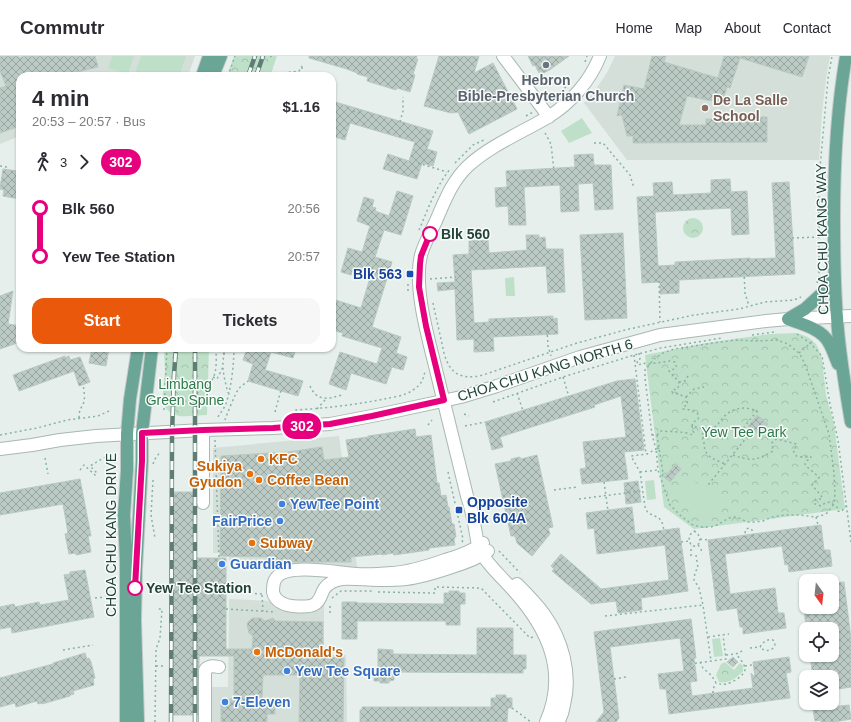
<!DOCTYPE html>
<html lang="en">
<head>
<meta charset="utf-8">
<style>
  :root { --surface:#fff; --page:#f7f7f7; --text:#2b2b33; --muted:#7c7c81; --line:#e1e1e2; --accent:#ea580c }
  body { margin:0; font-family:Helvetica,sans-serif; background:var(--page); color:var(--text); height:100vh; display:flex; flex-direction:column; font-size:15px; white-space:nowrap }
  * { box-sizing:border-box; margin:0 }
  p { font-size:13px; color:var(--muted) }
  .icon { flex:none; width:22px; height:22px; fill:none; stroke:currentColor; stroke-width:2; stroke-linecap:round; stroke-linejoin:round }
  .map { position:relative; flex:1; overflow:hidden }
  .sheet { position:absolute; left:16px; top:16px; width:320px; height:280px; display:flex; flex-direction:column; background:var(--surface); border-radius:12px; box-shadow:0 1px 3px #0004 }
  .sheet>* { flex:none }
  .badge { padding:0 8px; border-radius:13px; font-size:14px; line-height:26px }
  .needle { width:26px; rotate:165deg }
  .controls { position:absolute; left:799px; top:518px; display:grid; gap:8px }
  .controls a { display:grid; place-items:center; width:40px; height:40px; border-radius:8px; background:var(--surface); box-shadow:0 1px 3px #0004; font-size:20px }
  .map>.badge { position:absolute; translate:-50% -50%; box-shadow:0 0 0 2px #fff }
  .legs { display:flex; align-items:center; gap:6px; height:44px; padding:0 16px; font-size:13px }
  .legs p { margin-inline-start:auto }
  .overview { display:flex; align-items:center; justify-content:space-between; height:68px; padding:0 16px }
  h1 { font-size:22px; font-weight:700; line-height:30px }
  .action { display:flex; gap:8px; margin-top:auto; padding:8px 16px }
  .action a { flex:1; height:46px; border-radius:12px; background:var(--accent); color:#fff; font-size:16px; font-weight:700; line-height:46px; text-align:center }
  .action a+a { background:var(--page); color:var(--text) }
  ul { padding:0 16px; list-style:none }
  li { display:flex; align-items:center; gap:14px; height:48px; font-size:15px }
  li i { display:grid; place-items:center; width:6px; height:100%; margin:0 5px; background:currentColor }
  li i::after { content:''; width:10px; height:10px; margin:-5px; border:3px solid; border-radius:50%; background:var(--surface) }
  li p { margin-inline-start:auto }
  li:first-child i { background:linear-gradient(#0000 50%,currentColor 0) }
  li:last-child i { background:linear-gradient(currentColor 50%,#0000 0) }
  header { display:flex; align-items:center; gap:24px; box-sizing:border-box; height:56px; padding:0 20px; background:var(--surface); border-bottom:1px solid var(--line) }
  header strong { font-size:19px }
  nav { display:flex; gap:22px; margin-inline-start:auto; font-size:14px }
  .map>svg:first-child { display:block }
</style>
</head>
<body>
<header>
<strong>Commutr</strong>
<nav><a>Home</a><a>Map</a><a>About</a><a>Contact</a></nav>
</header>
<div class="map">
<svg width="851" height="666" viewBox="0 0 851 666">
  <defs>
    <pattern id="park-crowns" width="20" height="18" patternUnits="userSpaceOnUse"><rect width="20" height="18" fill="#bfe0c8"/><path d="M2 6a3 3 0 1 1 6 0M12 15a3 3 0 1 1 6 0" fill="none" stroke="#a4c1ad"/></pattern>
    <pattern id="building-cross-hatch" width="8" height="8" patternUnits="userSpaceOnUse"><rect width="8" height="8" fill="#bbcac4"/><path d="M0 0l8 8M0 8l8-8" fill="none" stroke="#98a6a0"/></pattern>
  </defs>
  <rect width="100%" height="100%" fill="#e6efeb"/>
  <path fill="#d4dfda" d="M0 0H195L188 20H20V80L0 88Z
    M615 0H830L826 23 822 57 819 104H627L584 47 592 39 608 15Z
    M339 380 357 511 229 510V497H213V392Z
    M229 543 272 545 317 553 324 548V599H346L347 666H212V631H228Z"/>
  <path fill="url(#park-crowns)" d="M234 0H277L270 20H227Z
    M683 172a10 10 0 1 1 20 0a10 10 0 1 1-20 0Z
    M797 277 808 281 816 288 819 294 822 303 826 339 834 368 845 453 694 473 664 451 645 299 706 287 770 278Z
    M164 292H209L207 359C198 359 188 361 179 360 156 355 164 333 165 317 165 309 164 300 164 292Z
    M725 606 734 614 740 607 743 610V615C737 622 728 628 719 626L716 619 721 608Z"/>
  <path fill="#bfe0c8" d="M112 0H134L128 18 108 12Z
    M141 0H186L179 20H134Z
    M582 62 592 77 569 87 561 75Z
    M514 221 515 240H506L505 222Z
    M689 421 720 445 707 461 676 437Z
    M654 424 656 443 647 444 645 425Z
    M720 582 723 600 714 601 712 583Z"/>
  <path fill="url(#building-cross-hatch)" stroke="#b8c9c2" d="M0 0H18L19 2 25 0H95L98 11 61 20H20V70L0 77V32L6 30 0 15Z
    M309 0H417L416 3H418L413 18 415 19 410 36 397 32 396 34 367 25 368 21 357 18V17L347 13 309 2Z
    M439 0H479L474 17 493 7 517 53 469 78 458 56 451 57 424 50Z
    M528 0H569L551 13 540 19 535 9 533 10Z
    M652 0H666L664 6 718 22 724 0H809L802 21 740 2 730 32 727 31 722 47 687 40 679 69H706V63L759 64 760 61H767V86L633 87V80H627L622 59 617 60 624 29 644 33Z
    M332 45 433 75 427 93 437 96 433 110 422 107 417 123 383 113 388 98 409 105 415 86 350 67 345 84 332 80Z
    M593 98 594 109H611L613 153 595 154 593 127 578 128 579 155 561 156 560 129 524 131 526 169H509L508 150 496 151 495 132 507 131 506 115 575 111 574 99Z
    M3 113 18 115 15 132H20V143L3 140 4 134 0 133V132Z
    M730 123 731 136 747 135 749 178 732 179 731 152 655 156 658 210 675 209V206L750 202V203L776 202 772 127 789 126 795 218 679 224V237L660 238V226L642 227 637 141 654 140 653 127 672 126 673 139 711 137V124Z
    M397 135 413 140 401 179 384 174 375 201 392 206 372 271 401 281 396 297 407 301 403 314 392 311 386 328 351 317 346 334 329 328 340 296 377 308 382 292 342 280 343 277 332 274V243L361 252 372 215 358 211 357 215 353 213 351 219 341 216 348 192 362 196 370 170 357 165 364 141 374 144 372 151 376 152 375 155 389 160Z
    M623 177 627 262 585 264 580 179Z
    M526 179H539V182L545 181 546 193H563L565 236 548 237 546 210 471 214 474 267 489 266V263L553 260V263L557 262 558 278 493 281 494 295 474 296V283L457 284 455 233 438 235 437 227 455 226 453 199 469 198V185L488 184 489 197 527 194Z
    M13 235 8 268 20 270V286L0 293V240Z
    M92 292H109L106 310 89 307Z
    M247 292H251L261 295 262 292H296L293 302 271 296 265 314 303 325 298 340 248 325 253 308 243 304Z
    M65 300V302L69 300 70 304 80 301 90 326 79 330 74 315 19 335 13 319Z
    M635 323 644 394 624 396 628 423 582 428 580 413 586 412 583 386 626 381 621 340 594 349 595 351 500 381 503 391 492 394 485 366 498 362 617 325Z
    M757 359 768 368 759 378 748 370Z
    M415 373 416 381 431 379 437 427H439L441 440 446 439 448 451H449L452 468H454L456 481H455L454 484 455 489 429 492V494L394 499 393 497 382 499V498L351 501V506H267V501L220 500 221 400 288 396 322 391 324 404 349 401 346 384 368 381V380Z
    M537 399 553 471 548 472 550 478 532 500 517 487 515 480H511L495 408 511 405V403L520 401 521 403Z
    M676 408 681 413 670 426 664 421Z
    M80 423 91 480H88L91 496 76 499V497L69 498 65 478 68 477 63 448 0 459V437Z
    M638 425 641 446 626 448 624 427Z
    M171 436H196V502H226V593H252L253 580 249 577 247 568 248 566 253 562H261L265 565 273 562 276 565 323 566V601L344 602 343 666H299L300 619H263L262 643H275V658H267V666H221V643H234V600H199V610L198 614V659H170Z
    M632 451 635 478 679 472 688 535 641 542 642 554 618 557 616 545 591 548 552 515 554 513 551 510 561 498 601 533 669 524 665 489 597 498 594 472 588 473 586 457Z
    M821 469 824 494H830L832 510 789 516 788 508 785 509 782 490 725 498 730 538 775 532 778 557H784L786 572 743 578V571H740L737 552 717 555 708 484Z
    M85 514 94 561 12 577 11 571 0 573V551L14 548 15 551 39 546 40 549 69 544 64 519 70 518V516Z
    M844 526 851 583V631L832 634V621H813L810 599H832V573H806L804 551H832V527Z
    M449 535H459V537H465V548H460V569H446V565H357V583H342V546H357V547L444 548V537H449Z
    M691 563 696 602H694L697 625 690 626 692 640 753 632 751 617 755 621 753 606 789 601 791 616 786 617 790 642 669 658 666 633H660L658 618 684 615 680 582 610 591 619 662 616 666H596L604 656 594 576Z
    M477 572H513V599H526V613H523V617L394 616V624L389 625V627H380V625H374V615H378V593L393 594V598L477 599Z
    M85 597 87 603 89 602 91 606 95 622 93 623 94 629 73 635 74 638 70 639V640L42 648V647L38 648 37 645 16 651 15 647 0 651V622L53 608V607Z
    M733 601 738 606 733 611 727 606Z
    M496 639H506V642H512V652H508L507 666H360V654H362V651H491V642H496Z
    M849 649 851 663 834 666H821V664L815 665 813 653Z"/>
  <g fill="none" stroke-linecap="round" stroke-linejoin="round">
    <defs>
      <path id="minor" d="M503 0 549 61
        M0 393 32 389 60 384 96 380 203 374 273 372 330 368 382 358 461 341 497 330 580 301 660 279 766 265 788 263 851 260
        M203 447V374
        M483 487C471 496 459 500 445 504 428 510 410 516 392 517 381 518 368 519 356 518 338 517 289 507 277 521 273 525 273 531 273 536 274 541 278 545 282 547 288 551 309 552 315 548 321 544 321 538 324 533 328 527 335 524 342 523 354 522 366 524 378 524 387 524 397 524 406 523 422 521 437 516 452 511 465 507 477 503 488 495
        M517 528C527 538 536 547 544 558 562 583 572 618 564 649 563 655 562 660 558 666
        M205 666V614C209 609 214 610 219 611
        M546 666C568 616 548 573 514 535 502 521 487 509 479 493 477 488 477 483 476 478 474 465 471 452 467 440 457 399 447 359 437 318 429 284 413 233 421 199 424 188 430 177 435 167 444 147 451 126 468 110 491 89 521 77 548 61 571 47 590 25 600 0"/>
      <path id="major" d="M846 0C837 53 834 107 834 160 834 194 834 227 837 261 839 296 845 331 851 366
        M202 20 209 0
        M213 20 221 0
        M788 263C802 268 822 273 829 287 833 294 835 301 838 308
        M788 263 805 253 817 242 828 232 834 219
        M126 666V507L124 459 127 414V378L130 343 138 292
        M138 666 135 564 136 513 142 405V377L152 292"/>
    </defs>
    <use href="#minor" stroke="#a8b8b2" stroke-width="14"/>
    <use href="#major" stroke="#c2cac8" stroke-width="14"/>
    <path stroke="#86b3a5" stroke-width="1.5" stroke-dasharray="2 3" stroke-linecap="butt" d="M270 0 273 1
      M585 6 587 0
      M302 11V20
      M228 20 235 0
      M286 20 283 17 299 15 302 10
      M550 46 569 28
      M353 55 363 59
      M526 60 533 56
      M400 66 403 55V41
      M545 77 551 88 554 115
      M594 87H603L630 119 634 132
      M418 107 447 116
      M455 107 473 89 486 83
      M0 110 7 111
      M419 174C428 153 436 130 451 112
      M792 182 819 181
      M744 216 745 237 749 250
      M659 220 660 266
      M430 223 456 221
      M817 227 819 220V123L828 23 832 0
      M408 228V238
      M433 247 444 297C450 319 462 324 483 319L577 287 629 273 694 259 739 253 765 246 794 244 801 241
      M547 274 548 290 551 300
      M797 278 810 287 822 300 830 348 838 384 851 486
      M752 279 774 276
      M222 292 224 299
      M226 292C220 308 224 321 228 337
      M639 297 640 303 637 305 638 309H639L642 307 649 308 670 305 675 306C676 309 677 310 675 313L670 314 669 315 679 326V330L676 334 673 333 672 336 686 341 687 345V349L683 351V353C690 354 701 354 698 364L693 366 692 370 706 373 717 370C726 354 740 348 757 355L744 371 751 376 708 429
      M799 297 813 285
      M634 299 646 398
      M213 321 217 323 223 311
      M563 321 569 341
      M679 326 685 325 688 320
      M310 330C317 346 328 343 342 339
      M188 332 197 337C201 334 207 331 210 327 218 317 216 303 216 292
      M517 337 523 355
      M686 341 694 333 704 331
      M493 346 563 321 634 299 661 292 722 282
      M317 353 326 343
      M164 354 167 292
      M275 356 281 334
      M464 358 469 360
      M293 359 296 354C326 352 355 349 384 343 393 341 405 340 413 334 421 329 424 323 425 314
      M218 361C220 357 223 354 225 350 231 336 234 307 234 292
      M79 362C79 353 81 353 84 346 85 341 84 334 83 328
      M225 364C226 360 236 336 238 334 240 330 245 328 248 325
      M428 369 432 364
      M465 370 485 366
      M692 370 694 378
      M706 373 705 376 702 378C702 381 704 384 704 387 704 401 714 403 725 408
      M0 379 37 372 67 364 98 360 109 355
      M652 379H657L661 375C670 376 685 375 692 379
      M657 379 663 417 662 423
      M215 384 219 502
      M659 392 656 393 658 414 670 449 681 460 693 469 702 471H711L717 469 729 462 734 461 739 462 747 466H754L763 465 772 461 785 459H799L816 461 823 459 827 457 834 448 835 437 834 417 829 378 806 311 802 302 799 297 788 288 777 284 754 285 738 284 720 286 674 293 663 297 654 303 645 314V322L652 379 656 393 647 398 631 400 640 416 645 451 648 457 659 462 662 466 664 474
      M733 399C751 406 758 404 773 395L772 387 774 384 777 383 796 388V391L793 394 795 399 798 401H811L810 403 806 405 805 408 806 410 819 421 818 424 814 426 812 429 822 441V443H816L814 446 815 448 821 450 825 447 830 446 838 452V455L841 456 847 449
      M45 402 48 418
      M153 408 155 403 160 396
      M80 414 84 409 95 419 97 417 90 410 107 400
      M448 416 463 483 462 487
      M640 416 658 414
      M153 424 151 459 155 482
      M604 426 608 455
      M554 434 577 431
      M579 443 642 435
      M816 461 818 469
      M694 475C699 478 700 481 700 487L695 490H692C688 485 688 479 694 475Z
      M746 482 745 477 746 473 749 472 752 474 754 481
      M700 483 708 484
      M681 486 689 485
      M698 489 701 493 702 498
      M499 495 520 517
      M696 499 698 512 695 516 694 524 699 532 703 549 711 605
      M691 500V493L692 490
      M230 536 262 538
      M378 536 435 537V531L481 532 530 582 533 581
      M262 539 263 555
      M95 542 108 541
      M332 542 341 535H372
      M226 553 276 556
      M330 557V547
      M605 560 703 549
      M708 581 729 578
      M750 592 760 591C764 585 767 583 773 584L775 587C775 595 765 597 760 591
      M63 594 93 589
      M726 599C734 598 738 599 744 593
      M700 606 703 612 712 620 716 627C720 628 722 629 726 628 732 627 746 619 745 612 744 607 739 602 736 598
      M690 608 726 603 723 579
      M156 610H165
      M745 610 752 609
      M614 623 626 621
      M713 637V633L716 627
      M512 652 531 666
      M155 666 156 593 160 582 162 553H157"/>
    <use href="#minor" stroke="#fff" stroke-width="12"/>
    <use href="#major" stroke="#6aa596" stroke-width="12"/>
    <defs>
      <path id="rail" d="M248 20 255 0
        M256 20 263 0
        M171 666 172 379 174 319 176 292
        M195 666V292"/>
    </defs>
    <use href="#rail" stroke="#5f7d75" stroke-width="4.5"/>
    <use href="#rail" stroke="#f7fbf9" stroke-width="3" stroke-dasharray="9" stroke-linecap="butt"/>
  </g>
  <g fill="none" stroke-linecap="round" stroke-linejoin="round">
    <defs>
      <path id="line-1" d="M135 532 142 405V377L203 374 273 372 330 368 372 360 444 344 426 270 419 231 420 208 421 200 430 178"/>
    </defs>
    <use href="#line-1" stroke="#fff" stroke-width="9"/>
    <use href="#line-1" stroke="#e6007e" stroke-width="6"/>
  </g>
  <circle fill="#6b7280" stroke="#f7fbf9" stroke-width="1.5" cx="546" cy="9" r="4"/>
  <circle fill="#8d6e63" stroke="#f7fbf9" stroke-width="1.5" cx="705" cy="52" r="4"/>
  <g fill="#fff" stroke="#e6007e" stroke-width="2">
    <circle cx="430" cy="178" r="7"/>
    <circle cx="135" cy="532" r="7"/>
  </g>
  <g fill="#1a4fb4" stroke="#f7fbf9" stroke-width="1.5">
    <rect x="406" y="214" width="8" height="8" rx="2"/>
    <rect x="455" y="450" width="8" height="8" rx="2"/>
  </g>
  <g fill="#e8710a" stroke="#f7fbf9" stroke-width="1.5">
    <circle cx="261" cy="403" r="4"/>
    <circle cx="250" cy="418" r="4"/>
    <circle cx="259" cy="424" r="4"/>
    <circle cx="252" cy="487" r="4"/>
    <circle cx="257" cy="596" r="4"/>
  </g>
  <g fill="#3f7fe0" stroke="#f7fbf9" stroke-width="1.5">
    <circle cx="282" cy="448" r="4"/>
    <circle cx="280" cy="465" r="4"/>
    <circle cx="222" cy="508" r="4"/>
    <circle cx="287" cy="615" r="4"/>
    <circle cx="225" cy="646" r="4"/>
  </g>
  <g text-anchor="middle" stroke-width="3" stroke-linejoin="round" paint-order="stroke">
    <g font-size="14" font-weight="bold" fill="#5b616d" stroke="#f7fbf9">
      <text x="546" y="29">Hebron<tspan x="546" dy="16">Bible-Presbyterian Church</tspan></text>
    </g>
    <g font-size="14" font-weight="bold" fill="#785e54" stroke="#f7fbf9" text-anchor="start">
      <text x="713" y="49">De La Salle<tspan x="713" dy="16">School</tspan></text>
    </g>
    <g font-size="14" font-weight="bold" fill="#24423a" stroke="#f7fbf9" text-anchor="start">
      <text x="441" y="183">Blk 560</text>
      <text x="146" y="537">Yew Tee Station</text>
    </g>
    <g font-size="14" fill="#24423a" stroke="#f7fbf9">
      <text transform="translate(822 183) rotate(-91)" y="5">CHOA CHU KANG WAY</text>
      <text transform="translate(545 314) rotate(-17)" y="5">CHOA CHU KANG NORTH 6</text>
      <text transform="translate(111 479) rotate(-90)" y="5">CHOA CHU KANG DRIVE</text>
    </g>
    <g font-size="14" font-weight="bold" fill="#164399" stroke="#f7fbf9" text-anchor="end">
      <text x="402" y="223">Blk 563</text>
      <text x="467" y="451" text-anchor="start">Opposite<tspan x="467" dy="16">Blk 604A</tspan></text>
    </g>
    <g font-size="14" fill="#2d7a4b" stroke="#f7fbf9">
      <text x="185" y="333">Limbang<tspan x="185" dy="16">Green Spine</tspan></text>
      <text x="744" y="381">Yew Tee Park</text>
    </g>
    <g font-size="14" font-weight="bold" fill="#c56008" stroke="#f7fbf9" text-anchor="start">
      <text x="269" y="408">KFC</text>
      <text x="242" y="415" text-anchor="end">Sukiya<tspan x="242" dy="16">Gyudon</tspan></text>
      <text x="267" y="429">Coffee Bean</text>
      <text x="260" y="492">Subway</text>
      <text x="265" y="601">McDonald's</text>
    </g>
    <g font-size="14" font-weight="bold" fill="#366cbe" stroke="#f7fbf9" text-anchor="start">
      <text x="290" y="453">YewTee Point</text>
      <text x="272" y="470" text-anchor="end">FairPrice</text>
      <text x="230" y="513">Guardian</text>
      <text x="295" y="620">Yew Tee Square</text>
      <text x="233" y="651">7-Eleven</text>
    </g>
  </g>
</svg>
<div class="controls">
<a><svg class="needle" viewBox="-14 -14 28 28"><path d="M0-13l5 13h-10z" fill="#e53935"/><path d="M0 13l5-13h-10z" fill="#7c7c81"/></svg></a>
<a><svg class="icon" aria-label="locate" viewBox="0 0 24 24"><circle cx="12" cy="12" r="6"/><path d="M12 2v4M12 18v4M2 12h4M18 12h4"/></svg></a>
<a><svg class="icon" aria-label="layers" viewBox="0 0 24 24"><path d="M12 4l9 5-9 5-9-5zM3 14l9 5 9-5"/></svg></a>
</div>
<b class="badge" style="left:302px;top:370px;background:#e6007e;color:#fff">302</b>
<section class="sheet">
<div class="overview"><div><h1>4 min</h1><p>20:53 – 20:57 · Bus</p></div><b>$1.16</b></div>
<div class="legs"><svg class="icon" aria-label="walk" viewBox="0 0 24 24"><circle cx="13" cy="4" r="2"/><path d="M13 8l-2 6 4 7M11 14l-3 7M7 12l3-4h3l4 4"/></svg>3<svg class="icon" aria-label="forward" viewBox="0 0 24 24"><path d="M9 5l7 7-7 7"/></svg><b class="badge" style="background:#e6007e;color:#fff">302</b></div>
<ul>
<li><i style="color:#e6007e"></i><b>Blk 560</b><p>20:56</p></li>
<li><i style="color:#e6007e"></i><b>Yew Tee Station</b><p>20:57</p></li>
</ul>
<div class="action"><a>Start</a><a>Tickets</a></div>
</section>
</div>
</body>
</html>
